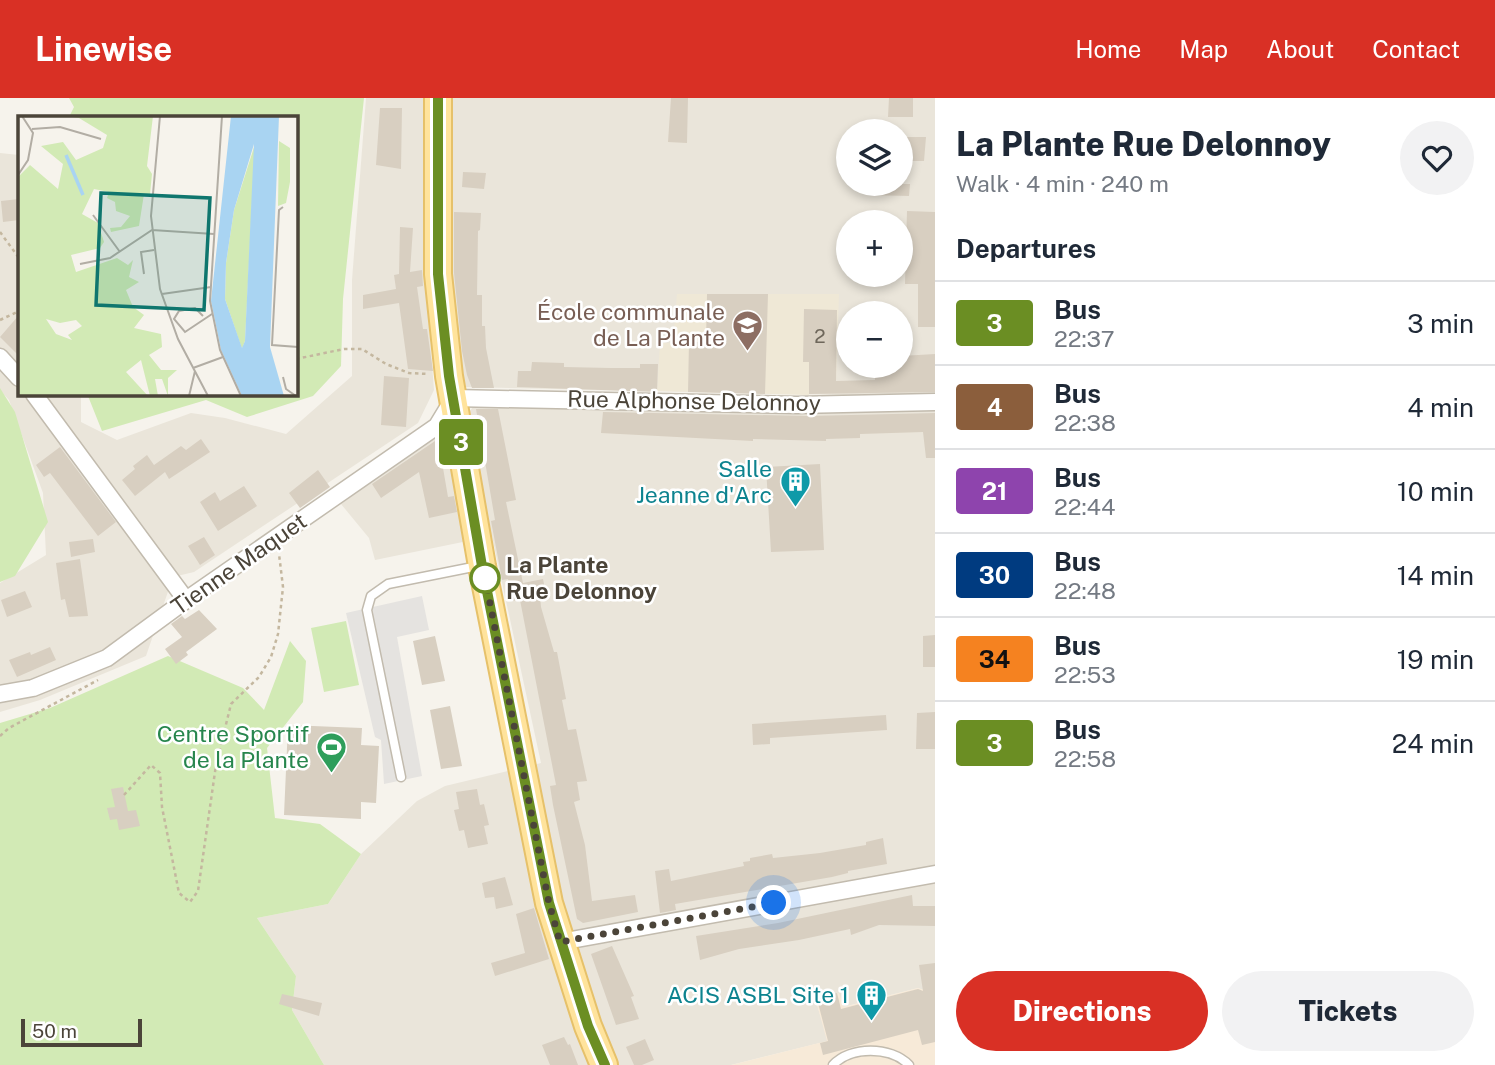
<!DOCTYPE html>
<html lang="en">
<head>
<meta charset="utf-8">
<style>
  :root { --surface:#fff; --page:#f2f2f3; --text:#1f2937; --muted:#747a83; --line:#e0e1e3; --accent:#d93025 }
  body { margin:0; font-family:"Public Sans",sans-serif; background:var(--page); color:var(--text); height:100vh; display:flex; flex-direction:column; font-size:26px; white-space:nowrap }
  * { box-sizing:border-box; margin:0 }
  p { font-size:23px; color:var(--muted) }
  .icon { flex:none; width:38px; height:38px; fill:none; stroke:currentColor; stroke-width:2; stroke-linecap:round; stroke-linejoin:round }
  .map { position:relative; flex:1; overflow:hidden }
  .sheet { display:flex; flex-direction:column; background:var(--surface); width:560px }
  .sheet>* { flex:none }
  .badge { padding:0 14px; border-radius:5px; font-size:24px; line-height:46px }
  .controls { position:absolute; left:836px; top:21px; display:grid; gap:14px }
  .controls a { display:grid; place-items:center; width:77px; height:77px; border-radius:50%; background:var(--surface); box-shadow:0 4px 10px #0003; font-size:35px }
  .scale { position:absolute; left:21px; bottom:18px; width:121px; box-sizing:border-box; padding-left:7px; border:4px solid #4b4439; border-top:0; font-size:19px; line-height:24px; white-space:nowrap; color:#4b4439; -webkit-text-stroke:5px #fff; paint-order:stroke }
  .you { position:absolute; width:35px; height:35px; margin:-18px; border:5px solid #fff; border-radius:50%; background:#1a73e8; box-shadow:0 0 0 10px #1a73e833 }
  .map>.badge { position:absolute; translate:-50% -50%; box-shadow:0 0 0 4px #fff }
  h2 { padding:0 21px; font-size:26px; line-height:63px }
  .round { display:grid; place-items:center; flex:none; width:74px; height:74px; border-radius:37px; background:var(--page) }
  .overview { display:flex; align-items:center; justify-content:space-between; height:119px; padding:0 21px }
  h1 { font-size:33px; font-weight:800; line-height:52px }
  .button { display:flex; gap:14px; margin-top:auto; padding:14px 21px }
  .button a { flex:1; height:80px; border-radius:42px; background:var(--accent); color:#fff; font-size:28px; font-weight:800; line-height:80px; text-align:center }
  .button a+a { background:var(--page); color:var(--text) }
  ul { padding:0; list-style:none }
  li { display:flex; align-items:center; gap:21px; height:84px; padding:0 21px; border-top:2px solid var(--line) }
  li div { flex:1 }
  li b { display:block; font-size:26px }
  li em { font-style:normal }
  li .badge { min-width:77px; font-weight:700; text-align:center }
  header { display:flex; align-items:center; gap:42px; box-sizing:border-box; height:98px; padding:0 35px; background:var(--accent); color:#fff }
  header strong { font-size:33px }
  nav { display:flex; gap:38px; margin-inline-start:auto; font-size:24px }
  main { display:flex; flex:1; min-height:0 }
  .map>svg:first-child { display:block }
</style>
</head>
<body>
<header>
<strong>Linewise</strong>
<nav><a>Home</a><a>Map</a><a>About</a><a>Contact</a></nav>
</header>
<main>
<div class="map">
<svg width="935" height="967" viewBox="0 0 935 967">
  <rect width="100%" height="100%" fill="#f6f3ec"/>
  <path fill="#eae5da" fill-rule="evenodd" d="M366 0H425V175L434 292 418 325 194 474 173 479 146 558 40 602 0 614V485L46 457 43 395 9 302 0 292V55L19 57V296H81V324L117 342 191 315 225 320 286 336 352 278V182Z
    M452 0H935V299L466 289 449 225 450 40ZM849 33H901V86H849ZM849 124H901V177H849ZM849 215H901V268H849Z
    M475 306 935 310V896L918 890 843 909 815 900 828 943 731 967H324L292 912 296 878 257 820 328 806 361 756 417 703 445 688 541 665 492 438 375 462 369 440 341 406 470 313Z"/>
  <path fill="#f7ead8" d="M918 890 935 896V967H731L827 943 815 899 839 895 844 909Z"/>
  <path fill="#efe8d6" d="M677 196H839L836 283H809V297L657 293 660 245H673Z"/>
  <path fill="#d2eab5" d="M69 0H364L343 201 341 268 313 298 247 319 206 302 102 333 88 298 110 296H296V19H69L74 9Z
    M0 290 15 314 48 424 15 478 0 484Z
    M346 523 359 587 324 594 311 530Z
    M290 543 306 563 303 604 267 650 275 720 320 726 361 756 328 806 257 820 296 878 292 912 324 967H0V625L50 610 168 558 243 590 264 612Z"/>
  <path fill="#e5e3e0" d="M422 498 429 532 397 539 422 678 384 686 381 642 375 639 346 515Z"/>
  <path fill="#d8cfc1" d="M671 0H688L687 45 668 44Z
    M889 0H913V19H888Z
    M380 10H402L401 71 376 67Z
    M901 39H926L924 63H901Z
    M463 74 486 75 484 91 462 89Z
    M867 86H910L909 98 867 97Z
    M19 101V122L3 124 1 103Z
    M907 113 935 114V229H918V186H905Z
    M454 114 481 115 480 132 478 133 477 197H482V228H485L486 250 494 290H472L467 277 462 253 454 175Z
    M400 129 413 130 410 174 422 172 423 188 417 189 423 231H427L433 273 408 271 399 205 363 211V197L396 191 394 177 399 176Z
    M707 196H768L765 296 688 294 689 244H706Z
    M804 211 837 212 836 283 875 282 874 268H901V258L935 256V294L809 296V264H803Z
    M19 217V258L0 239Z
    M532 264 564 265V269L611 270H640V266H658L657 294 517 289 518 273H531Z
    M384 278 409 280 406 329 381 327Z
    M476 311H498L516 402 506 404 523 485 543 481 546 496 540 498 541 509 554 554H557L566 601 562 602 568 632 576 631 587 683 577 684 580 702 574 704 585 747 592 803 635 797 638 814 583 825 577 821 553 707 550 688 556 687 520 502 512 503 508 481 502 482 499 465 491 423 495 422Z
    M603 314 809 318 935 315V360H926L923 334 860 336V340L826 341V343L753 341V343L601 335Z
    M201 341 210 354 169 381 165 374 135 398 122 382 135 371 133 368 147 357 154 367 181 348 186 352Z
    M438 341 448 399 454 398 457 414 429 420 419 374 381 400 372 386Z
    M60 349 116 424 98 438 50 375 44 379 36 367Z
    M820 366 824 452 771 454 766 369Z
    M318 372 330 389 300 410 289 395Z
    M244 388 257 408 218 433 200 404 215 394 220 403Z
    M204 439 215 457 200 467 188 448Z
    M93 441 95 454 71 459 69 444Z
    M80 461 88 518 69 519 65 501 61 502 56 465Z
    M25 493 32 509 7 519 1 502Z
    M199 512 217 531 186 554 188 557 176 566 165 551 182 539 171 526 182 518 185 521Z
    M935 537V569H923V538Z
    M435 538 445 583 422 587 413 543Z
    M50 549 56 562 17 579 9 562 30 554 31 557Z
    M450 608 462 668 441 671 430 612Z
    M935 614V651H916L917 615Z
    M886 617 887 632 770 640V646L753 647 752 626Z
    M288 627 362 630 361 647 379 648 376 705 361 704V721L284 717Z
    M123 689 128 713 136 712 140 728 119 732 117 721 110 722 107 710 115 709 111 691Z
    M477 691 480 707 484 706 489 727 484 728 488 746 468 750 464 732 459 733 454 712 459 711 456 694Z
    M883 740 887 766 848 773V775L832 779 675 806 676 812 660 815 655 773 669 771 671 783 744 768 743 764 750 763V760L772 756 773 760 820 755 866 747V744Z
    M505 779 513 807 496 811 494 799 485 800 482 785Z
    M912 797 913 808H935V828L879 827 851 837 850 831 799 842 739 851 700 862 696 838 778 825Z
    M534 810 549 861 495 878 491 865 525 855 516 816Z
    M612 848 634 898 631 899 639 921 616 927 591 856Z
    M935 865V944L922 947 918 932 823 957 820 945 828 943 817 901 837 895 841 911 918 891 923 893 919 867Z
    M282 896 322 905 319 918 279 906Z
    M564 939 568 947 570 946 578 967H550L542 947Z
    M645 941 654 962 642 967H634L626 949Z"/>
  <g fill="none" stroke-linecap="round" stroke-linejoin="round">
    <defs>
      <path id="lane" d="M401 679 367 512 371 498 388 486 478 468
        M833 967C850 948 891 948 909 967"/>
      <path id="street" d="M0 259 19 280
        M34 296 186 502
        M0 596 33 590 107 560 186 502 437 328 454 300 797 307 935 304
        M560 844 935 776"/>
      <path id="primary" d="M438 0V176L449 278 482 468 549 805 588 928 604 967"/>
    </defs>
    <use href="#lane" stroke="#c2bbae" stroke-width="11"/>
    <use href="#street" stroke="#c2bbae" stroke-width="19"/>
    <use href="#primary" stroke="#e6c16a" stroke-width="30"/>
    <path stroke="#c4b79f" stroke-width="2.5" stroke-dasharray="3.5 3.5" stroke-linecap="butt" d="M0 134 19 160
      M0 222 19 213
      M296 261 344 251H362L386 266 409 275 428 276
      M0 638 9 630 98 582
      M124 697 151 667 160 675 162 709 179 795 190 804 198 793 216 667 231 606 259 579 271 559 278 536 283 489 279 456"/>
    <use href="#lane" stroke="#fff" stroke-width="8"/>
    <use href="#street" stroke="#fff" stroke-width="16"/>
    <use href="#primary" stroke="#ffe39c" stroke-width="26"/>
  </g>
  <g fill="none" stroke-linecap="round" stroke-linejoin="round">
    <defs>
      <path id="line" d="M438 0V176L449 278 482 468 549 805 588 928 605 967"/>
    </defs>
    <use href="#line" stroke="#fff" stroke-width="16"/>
    <use href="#line" stroke="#6b8e23" stroke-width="10"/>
    <path stroke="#4b4439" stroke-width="7" stroke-dasharray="0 12.6" d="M485 480 549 805 560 844 774 805"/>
  </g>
  <defs>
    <symbol id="school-pin" viewBox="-11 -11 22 30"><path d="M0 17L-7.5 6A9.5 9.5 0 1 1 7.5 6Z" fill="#8d6e63" stroke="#fff"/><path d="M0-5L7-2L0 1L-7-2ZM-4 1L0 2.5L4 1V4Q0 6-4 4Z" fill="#fff"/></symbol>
    <symbol id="building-pin" viewBox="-11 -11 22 30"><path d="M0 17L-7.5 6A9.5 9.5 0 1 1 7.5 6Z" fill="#0f9aa8" stroke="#fff"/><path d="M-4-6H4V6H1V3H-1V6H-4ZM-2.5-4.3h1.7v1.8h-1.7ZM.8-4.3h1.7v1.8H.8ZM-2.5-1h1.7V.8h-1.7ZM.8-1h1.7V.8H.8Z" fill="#fff"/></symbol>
    <symbol id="stadium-pin" viewBox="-11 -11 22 30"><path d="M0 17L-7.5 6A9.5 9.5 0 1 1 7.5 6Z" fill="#2e9e5b" stroke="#fff"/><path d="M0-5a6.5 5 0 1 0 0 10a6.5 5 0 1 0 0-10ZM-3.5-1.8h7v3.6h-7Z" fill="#fff"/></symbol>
  </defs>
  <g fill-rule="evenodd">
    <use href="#school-pin" x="730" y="210" width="35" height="47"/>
    <use href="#building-pin" x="778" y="366" width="35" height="47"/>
    <use href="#stadium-pin" x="314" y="632" width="35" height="47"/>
    <use href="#building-pin" x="854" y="880" width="35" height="47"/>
  </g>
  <circle fill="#fff" stroke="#6b8e23" stroke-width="3.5" cx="485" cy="480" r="14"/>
  <g text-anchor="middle" stroke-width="5" stroke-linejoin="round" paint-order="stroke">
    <g font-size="19" fill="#6e675b">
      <text x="820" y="245">2</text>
    </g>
    <g font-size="23" fill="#785e54" stroke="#fff" text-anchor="end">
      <text x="725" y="222">École communale<tspan x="725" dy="26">de La Plante</tspan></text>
    </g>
    <g font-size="23" fill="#4b4439" stroke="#fff">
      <text transform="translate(694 303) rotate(1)" y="8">Rue Alphonse Delonnoy</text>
      <text transform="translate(239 466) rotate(-35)" y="8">Tienne Maquet</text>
    </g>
    <g font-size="23" fill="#0d838f" stroke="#fff" text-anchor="end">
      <text x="772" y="379">Salle<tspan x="772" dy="26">Jeanne d'Arc</tspan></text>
      <text x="849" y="905">ACIS ASBL Site 1</text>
    </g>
    <g font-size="23" font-weight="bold" fill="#4b4439" stroke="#fff" text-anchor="start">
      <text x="506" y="475">La Plante<tspan x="506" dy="26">Rue Delonnoy</tspan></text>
    </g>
    <g font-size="23" fill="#27864d" stroke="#fff" text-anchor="end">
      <text x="309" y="644">Centre Sportif<tspan x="309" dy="26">de la Plante</tspan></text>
    </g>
  </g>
  <g transform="translate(18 18)">
    <rect width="280" height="280" fill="#f6f3ec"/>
    <path d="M48 0H135L129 50 134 58 132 78H126L121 110 93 116 92 112 103 111 112 100 98 95 97 86 89 82 91 76 76 73 64 98 80 107 86 126 82 132 53 139 58 156 99 142 110 149 115 144 111 161 121 166 108 174 115 191 126 199 116 212 143 218 144 231 131 239 143 254H159L150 262V280L144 263H137L140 280H132L123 244 108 256 130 280H0V61L12 49 40 73 45 48 23 30 45 26 58 44 85 32 89 19 61 2ZM28 203 42 207 58 204 64 210 50 219 54 224 38 218ZM261 25 272 32V66L268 87 260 90ZM237 28 227 225 224 233 207 183 208 147 216 94Z" fill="#d2eab5" fill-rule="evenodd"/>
    <path d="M213 0H261L252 231 266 280H224L203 234 193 185ZM236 28 227 225 224 232 207 183 208 147 216 94Z" fill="#a9d4f2" fill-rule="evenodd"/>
    <path fill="none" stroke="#a9d4f2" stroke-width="3.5" d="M48 39 65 79"/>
    <path fill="none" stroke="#b2ada4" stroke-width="2" d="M142 0 133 100 142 173 160 223 190 280M204 0 192 185 202 234 223 280M14 13 42 11 83 23M0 59 10 44 15 17 4 0M265 91 261 94 254 229 280 231M75 99 102 136M62 148 92 142 134 114 196 118M126 158 123 136 136 134M144 178 193 171M185 200 177 192 161 195 156 203 167 216 194 198M175 252 205 241M265 261 268 273 278 280M171 280 177 255"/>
    <path fill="#0f766e" fill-opacity="0.15" stroke="#0f766e" stroke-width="3.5" d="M83 77 192 82 186 194 78 189Z"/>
    <rect width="280" height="280" fill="none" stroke="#4b4439" stroke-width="3.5"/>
  </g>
</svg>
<div class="controls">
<a><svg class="icon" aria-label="layers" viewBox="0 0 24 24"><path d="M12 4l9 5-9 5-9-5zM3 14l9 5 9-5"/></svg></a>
<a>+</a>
<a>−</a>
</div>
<div class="scale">50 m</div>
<div class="you" style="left:774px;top:805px"></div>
<b class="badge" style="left:461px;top:344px;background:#6b8e23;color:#fff">3</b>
</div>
<section class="sheet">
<div class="overview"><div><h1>La Plante Rue Delonnoy</h1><p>Walk · 4 min · 240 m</p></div><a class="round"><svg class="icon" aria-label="heart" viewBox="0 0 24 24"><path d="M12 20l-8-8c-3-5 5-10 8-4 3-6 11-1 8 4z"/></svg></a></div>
<h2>Departures</h2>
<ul>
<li><span class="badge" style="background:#6b8e23;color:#fff">3</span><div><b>Bus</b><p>22:37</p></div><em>3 min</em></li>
<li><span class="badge" style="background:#8b5e3c;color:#fff">4</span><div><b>Bus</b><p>22:38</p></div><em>4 min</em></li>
<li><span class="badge" style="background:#8e44ad;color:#fff">21</span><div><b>Bus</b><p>22:44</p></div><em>10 min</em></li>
<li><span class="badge" style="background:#003b80;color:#fff">30</span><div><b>Bus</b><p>22:48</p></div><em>14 min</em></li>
<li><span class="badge" style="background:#f58220;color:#111">34</span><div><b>Bus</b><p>22:53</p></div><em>19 min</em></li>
<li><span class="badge" style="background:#6b8e23;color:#fff">3</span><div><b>Bus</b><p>22:58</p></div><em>24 min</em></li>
</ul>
<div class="button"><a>Directions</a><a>Tickets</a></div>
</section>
</main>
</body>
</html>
